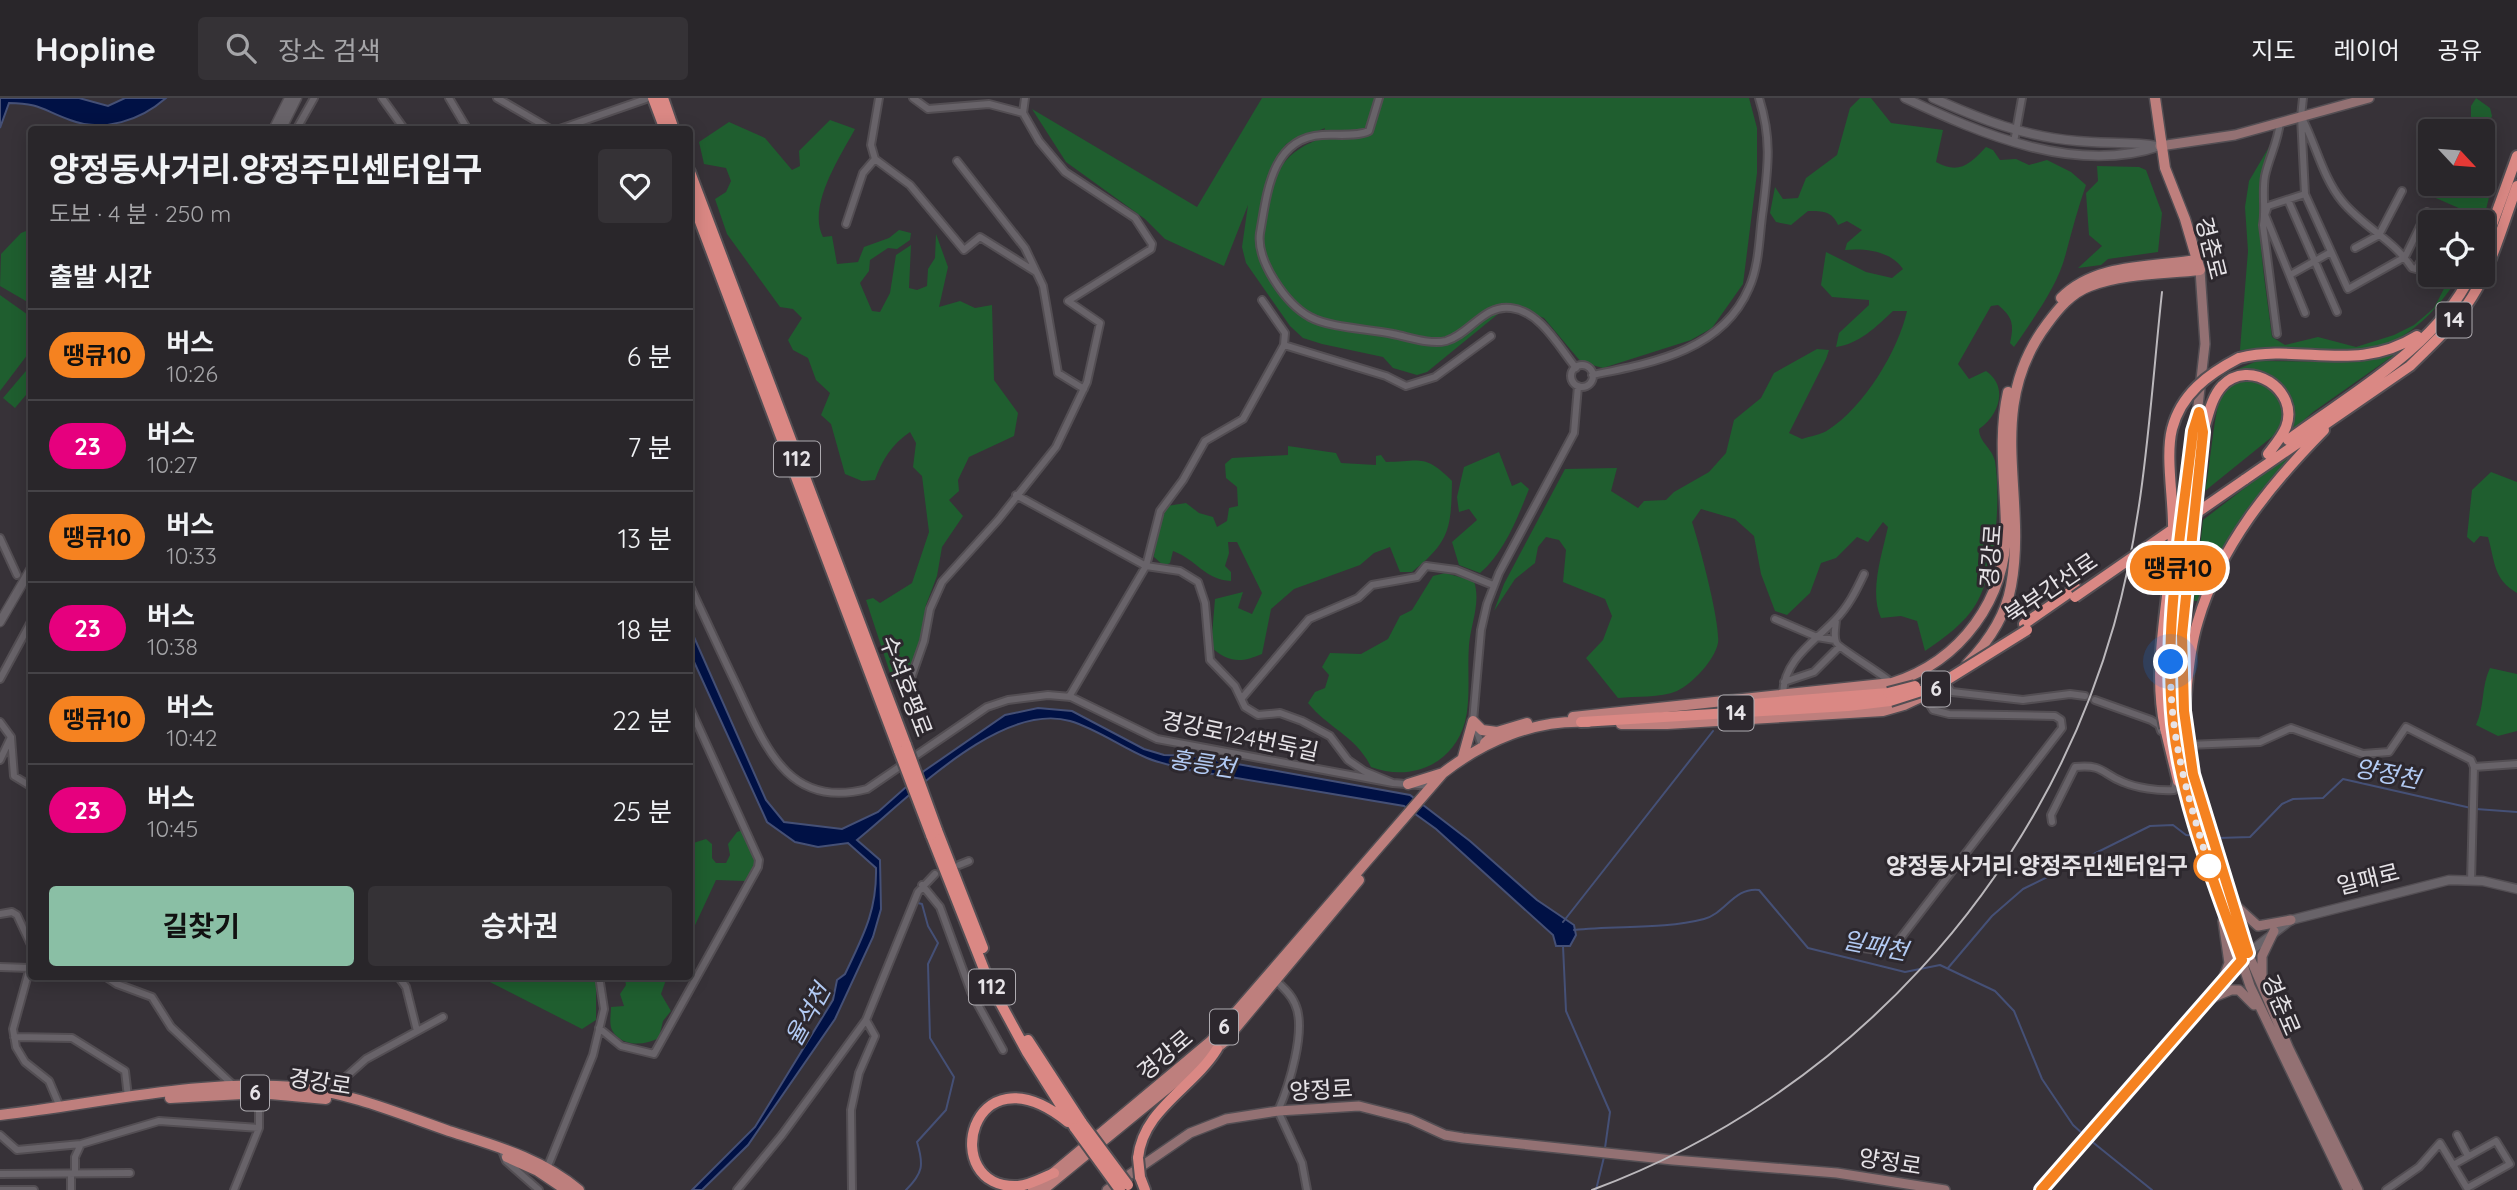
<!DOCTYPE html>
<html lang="ko">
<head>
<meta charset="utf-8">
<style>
  :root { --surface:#29262a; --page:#353236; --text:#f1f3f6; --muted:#a5a5a8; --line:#454347; --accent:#8abfa5 }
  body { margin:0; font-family:Quicksand,"Noto Sans KR",sans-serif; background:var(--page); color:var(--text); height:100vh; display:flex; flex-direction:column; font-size:26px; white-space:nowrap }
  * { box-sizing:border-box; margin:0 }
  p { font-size:23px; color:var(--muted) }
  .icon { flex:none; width:38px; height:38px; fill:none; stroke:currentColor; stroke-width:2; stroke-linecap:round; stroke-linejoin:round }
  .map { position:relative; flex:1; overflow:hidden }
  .side { position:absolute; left:28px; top:28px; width:665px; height:854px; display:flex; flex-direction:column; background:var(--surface); border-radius:7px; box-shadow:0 4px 18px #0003,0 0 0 2px var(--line) }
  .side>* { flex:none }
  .badge { padding:0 14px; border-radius:23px; font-size:24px; line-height:46px }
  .needle { width:46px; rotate:116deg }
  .controls { position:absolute; left:2418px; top:21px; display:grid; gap:14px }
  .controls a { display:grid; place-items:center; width:77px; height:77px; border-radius:7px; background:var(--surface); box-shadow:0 4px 18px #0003,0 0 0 2px var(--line); font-size:35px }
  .you { position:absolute; width:35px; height:35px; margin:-18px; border:5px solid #fff; border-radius:50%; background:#1a73e8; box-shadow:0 0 0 10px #1a73e833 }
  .map>.badge { position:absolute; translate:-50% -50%; box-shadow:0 0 0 4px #fff }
  h2 { padding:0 21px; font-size:26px; line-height:63px }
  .round { display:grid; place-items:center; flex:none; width:74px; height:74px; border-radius:7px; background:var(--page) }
  .summary { display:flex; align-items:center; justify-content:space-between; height:119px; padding:0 21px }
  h1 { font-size:33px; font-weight:700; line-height:52px }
  .action { display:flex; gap:14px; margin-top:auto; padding:14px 21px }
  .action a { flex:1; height:80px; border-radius:7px; background:var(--accent); color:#111; font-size:28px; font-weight:700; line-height:80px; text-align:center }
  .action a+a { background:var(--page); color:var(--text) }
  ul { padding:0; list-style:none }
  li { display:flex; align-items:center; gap:21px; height:91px; padding:0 21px; border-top:2px solid var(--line) }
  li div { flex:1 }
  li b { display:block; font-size:26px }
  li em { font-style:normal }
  li .badge { min-width:77px; font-weight:700; text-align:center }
  header { display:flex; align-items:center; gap:42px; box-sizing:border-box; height:98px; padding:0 35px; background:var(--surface); border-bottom:2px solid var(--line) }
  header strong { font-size:33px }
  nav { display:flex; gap:38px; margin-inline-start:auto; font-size:24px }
  .search { width:490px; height:63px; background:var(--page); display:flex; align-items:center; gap:18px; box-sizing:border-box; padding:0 24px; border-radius:7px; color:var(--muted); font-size:26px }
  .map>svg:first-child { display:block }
</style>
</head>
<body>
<header>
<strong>Hopline</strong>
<div class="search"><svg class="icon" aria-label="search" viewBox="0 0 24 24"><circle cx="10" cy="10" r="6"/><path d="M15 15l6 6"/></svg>장소 검색</div>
<nav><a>지도</a><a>레이어</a><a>공유</a></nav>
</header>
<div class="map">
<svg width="2517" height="1092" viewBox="0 0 2517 1092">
  <rect width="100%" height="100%" fill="#373238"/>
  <path fill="#1f5e2f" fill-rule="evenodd" d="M1262 0H1749L1757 30V75L1743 186 1712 230 1691 242 1603 270 1581 264 1544 220 1509 207 1427 274 1417 277 1393 270 1383 259 1322 246 1303 240 1290 228 1246 165 1242 149 1248 107 1224 168 1165 141 1145 121 1066 64 1032 11 1197 109ZM1325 30 1322 40C1301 48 1286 57 1277 77L1271 76 1286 46Z
    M1860 0H1871L1891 25 1943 32 1936 64C1959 77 1970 66 1986 49L1993 52 2000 62 2016 61 2029 67 2047 62 2071 74 2086 87C2078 110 2072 132 2066 155 2058 187 2037 215 2019 242L2014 249 2010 245C2014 227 2013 219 1998 207L1991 208 1958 266 1969 281 1986 273C2009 289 1999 317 1979 331 1979 344 1992 350 1995 363 2001 400 1996 473 1976 506 1965 525 1943 541 1925 553L1917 523 1901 518 1881 520C1869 494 1882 456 1888 429L1883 424 1868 444 1857 439 1836 460 1821 465 1810 495 1787 517 1775 513 1761 476 1754 438 1735 421 1701 411 1692 424C1699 445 1721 526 1718 545 1714 563 1693 585 1677 593 1661 600 1635 598 1618 600L1586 560 1603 542 1612 518 1605 501 1563 484 1566 452 1559 442 1546 439 1538 449 1535 465 1515 481 1494 513 1504 486 1565 371 1617 370 1611 393 1638 410 1644 403 1666 402 1674 394 1709 374 1726 355 1734 322 1761 300 1774 275 1817 251 1829 252 1826 261 1789 335 1802 341C1810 338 1821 337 1828 332 1864 309 1898 253 1907 213H1893C1876 229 1859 246 1836 249L1839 235 1869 207V202L1832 199 1821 187 1826 154 1866 174 1892 180 1903 171C1891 153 1865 150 1845 152L1847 145 1862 132 1847 123 1838 127C1832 113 1823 113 1808 113L1791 127 1776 124 1770 115 1775 89 1783 101 1798 100 1806 80 1837 57 1850 10Z
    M2476 0 2490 10 2492 18 2483 38V33H2471V8Z
    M830 22 855 31C840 59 807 108 823 139L832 138 837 166 858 164 864 149 889 140 899 132 911 135 910 142 897 151 888 150 870 162 869 173 860 185 872 213 880 214 890 195 896 157 911 147 909 190 917 192 927 188 928 171 935 160 936 136 948 169 939 209 960 203 975 210 992 207 994 282 1018 315 1014 338 969 359 958 382 959 393 949 402 963 418 942 449 937 478 926 507 921 544 909 571 893 584 866 502 873 500 880 505 912 485 929 434 922 378 913 369 916 345 910 334C892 346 882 362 875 382L862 383 845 376 831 326 821 317 830 295 816 282 808 260 793 252 788 242 802 220 793 211 780 209 727 136 715 101 726 94 731 83 726 70 704 66 699 44 729 24 765 40 792 72 800 68 799 53Z
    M2272 44C2249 109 2264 171 2272 239L2285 247 2318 239 2356 249 2394 237 2414 227 2434 210 2451 177H2460C2414 247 2376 260 2294 256 2276 255 2257 256 2240 252L2248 153 2245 109 2249 83Z
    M2419 47 2431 48V86L2488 83 2491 91 2483 124H2460L2461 111 2422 94 2416 56Z
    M2097 68 2139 69 2146 72 2162 115 2158 154 2108 161 2101 167 2078 170 2102 148 2089 137 2086 95 2098 83Z
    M31 131H32L31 206 0 188 1 156 21 135Z
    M0 197 31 219V252L0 293Z
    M2407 248 2313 314 2291 334C2296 313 2287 272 2257 275 2244 277 2231 283 2219 287L2224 277 2257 263 2361 264Z
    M31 267V291L15 310 3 300Z
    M2243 279 2267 283C2280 300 2289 312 2278 334L2205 393C2210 374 2215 299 2224 291 2228 286 2237 283 2243 279Z
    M1288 348 1336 355 1341 365 1376 367V358L1381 357 1386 364C1420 364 1424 355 1452 383 1451 429 1451 443 1412 474H1400L1390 449 1374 455 1360 467 1294 491 1271 511 1262 556C1241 565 1229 565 1211 549L1215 501 1243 494 1238 510 1252 516 1262 495 1237 444H1228L1229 455 1225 468 1231 474V483C1205 482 1196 461 1173 453L1170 465 1164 468 1154 459 1155 438 1167 408 1186 405 1199 415 1213 419 1217 429 1227 423 1229 410 1238 408 1237 389 1226 380 1225 366 1232 360 1288 357Z
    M2298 349 2250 408 2199 503H2194L2203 422Z
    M1499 354 1512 388 1521 384 1529 391C1518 419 1504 455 1480 475L1459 467 1452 444 1477 422 1469 411 1459 414 1457 399 1464 369Z
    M2491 374 2517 384V495C2493 481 2495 463 2488 439L2480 438 2474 445 2467 439 2472 392Z
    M1445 475 1474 483C1481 505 1471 525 1469 547 1467 572 1471 600 1465 624 1453 667 1410 684 1371 669 1356 638 1328 630 1308 605L1315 594 1325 590 1329 577 1322 569 1330 555 1361 556 1388 541 1400 518 1412 512 1433 478Z
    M2490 570 2517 576V633L2498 638 2476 627C2485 607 2481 589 2490 570Z
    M743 732 757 762 745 783 716 782 690 838V746L706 741 712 746V760L716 765H726L730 757 728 746 737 734Z
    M480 879H596V922L582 931Z
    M618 879H667L661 896 671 913 663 923 659 940C644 948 621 949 612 932 609 926 611 916 611 909L624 908 620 896 626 887 625 881Z"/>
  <path fill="#001145" stroke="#455076" stroke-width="2" d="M0 0H79L108 8 125 0H166C141 22 104 35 70 22 44 13 40 5 9 5L0 30Z
    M690 530 766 702 784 724 842 731 878 714 924 673 1005 617 1038 610 1072 613 1144 651 1164 657 1193 658 1410 697 1470 743 1537 802 1574 827 1576 837 1570 848H1556L1553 837 1436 731 1404 708 1183 671C1171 667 1159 665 1147 660 1121 649 1097 631 1070 623 1000 603 908 701 857 742L880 762 881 811 873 839 835 921 748 1047 702 1092H692L755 1029 833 902 837 882 845 876C863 838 877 813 876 770L848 745 818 749 795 744 767 724 690 555Z"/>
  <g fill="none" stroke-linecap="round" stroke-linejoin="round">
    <path stroke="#455076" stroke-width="2" d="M2476 711 2517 714
      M2218 740 2250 739 2282 706 2293 701 2323 700 2343 681 2471 710
      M1563 824 1713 633
      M1574 832C1616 827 1662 832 1704 821 1726 815 1734 789 1759 792L1808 850 1905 874 1940 867 1995 893 2014 913 2042 981 2073 1027 2083 1036
      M1563 848 1566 913 1610 1014 1605 1050
      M1948 870 1992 818 2023 791 2150 728 2173 727 2186 737 2198 738
      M2090 1042 2152 1092
      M906 1092C923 1075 924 1067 917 1044L946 1012 954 979 930 940 928 866 938 845 928 828 922 806 918 805
      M1596 1092 1604 1059"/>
    <path stroke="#514d52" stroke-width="6" stroke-dasharray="6 3" stroke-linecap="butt" d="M17 477 32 485"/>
    <defs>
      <path id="minor" d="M382 0 405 32
        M449 0 468 32
        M497 0 552 32
        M879 0 871 47 875 61 910 87 964 152 980 139 1036 174
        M913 0 928 11 989 6 1023 15
        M1379 0 1369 33C1357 39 1335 36 1322 37 1271 40 1267 96 1260 135 1256 163 1286 206 1310 219 1330 230 1370 231 1393 236 1409 239 1430 247 1446 243 1470 236 1484 206 1511 210 1540 213 1559 249 1576 270
        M2303 0 2301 19 2305 96 2348 191 2405 159 2427 114
        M2302 20C2316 47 2323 80 2342 103 2363 129 2394 142 2412 170L2416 171 2431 146
        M296 32 314 0
        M557 32 646 1
        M2014 44 2022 0
        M957 63 1025 150 1043 188 1058 275 1084 291
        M2305 96 2268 108 2265 117 2305 215
        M2288 102 2337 214
        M2442 124 2443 122
        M846 126 863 75 875 61
        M2355 150 2379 137 2402 93
        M2290 177 2331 154
        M1262 202 1285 235 1284 247 1243 321 1205 343 1183 382 1160 413 1146 468 1180 473 1198 484 1205 505 1210 562 1235 588 1245 609 1258 617 1280 615 1302 623 1330 638 1348 662 1364 673 1393 685 1431 688
        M2277 236 2263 127C2266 111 2262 95 2265 78 2269 59 2278 44 2280 24
        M1284 247 1386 278 1406 288 1435 279 1491 238
        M1571 278a11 11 0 1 1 22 0a11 11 0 1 1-22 0Z
        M1592 277C1652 265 1722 253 1749 190 1760 166 1759 136 1763 111 1768 69 1772 41 1759 0
        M1016 397 1146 468 1069 599
        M0 440 17 477
        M690 488C705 520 720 553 736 586 764 645 786 712 867 691L987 609 1008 602 1048 597 1071 599 1157 641 1393 685
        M1775 521 1817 539 1835 542
        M1836 521C1836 528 1833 537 1836 544 1837 549 1882 576 1892 585
        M0 581 32 522
        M910 583 924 543 930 511 942 484 998 422 1056 349 1087 284 1100 225 1068 203 1151 151 1152 146 1135 120 1065 74 1039 43 1023 15 1025 0
        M1784 584 1814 574 1839 549
        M1945 585 1952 594 2023 602 2070 596 2085 598
        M1783 595C1785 561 1813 545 1835 522 1848 509 1856 493 1864 476
        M1242 600 1309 521 1358 500 1372 487 1417 479 1426 468 1456 472 1493 487
        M2095 602 2151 622 2159 627 2161 633
        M0 624 11 639
        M2188 647 2260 644 2291 630 2363 656 2389 654 2406 629 2471 662 2474 669
        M1482 648 1473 623 1481 532 1487 506 1499 475 1574 335 1578 288
        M0 662 11 639 14 678 32 689
        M2052 724 2051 717 2075 669C2104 666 2102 676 2123 684 2137 690 2158 693 2174 692L2176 682
        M959 767 969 763
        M2471 783 2474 669 2517 666
        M922 787 940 809 971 894 1003 952
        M0 816 12 814 17 817 32 849
        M1856 849 1877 852 1896 846 2062 630 2061 622 2055 618 1949 616 1933 612 1924 597
        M32 862 13 931 16 949 25 964 49 983 60 1009
        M0 869 29 870
        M105 878 117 886 152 899 171 929 233 987
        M398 878 406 889 417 933
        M1274 881C1282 888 1291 896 1295 906 1307 931 1289 988 1278 1013L1302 1065 1307 1092
        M599 930 621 948 654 956 758 769 759 762 690 610
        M14 939 72 940 125 973 128 999
        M329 994 366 961 443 919
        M0 1037 17 1052 81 1046 159 1023 259 1030
        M2457 1037 2468 1058
        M501 1050 506 1063 539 1092
        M548 1068 593 957 604 911 599 878
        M75 1073V1059L81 1046
        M0 1076 130 1075
        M0 1092H34
        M71 1092V1078
        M234 1092 259 1030V994
        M737 1092 782 1037 866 922 918 794 935 776
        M852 1092 851 1012 859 975 875 938 866 922
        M2386 1092 2419 1069 2440 1045 2467 1090 2510 1066 2496 1043 2453 1067"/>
      <path id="tertiary" d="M1905 0C1981 36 2076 77 2160 48
        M1933 0C1980 21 2025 39 2077 43 2104 46 2130 43 2157 48
        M273 32 289 0
        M281 32 297 0
        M0 524 32 469
        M2040 1092 2248 855 2291 822 2449 782 2483 783 2517 791"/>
      <path id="secondary" d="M2160 48 2235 37 2369 0
        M2200 172 2205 246 2171 547 2173 627 2185 690 2250 888 2348 1092
        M2202 329 2180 570 2194 676 2248 855 2289 951 2358 1092
        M2235 807 2258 828 2291 822
        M2222 884 2229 865 2223 823
        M2262 885V858L2274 833
        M2209 901 2231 892H2239L2254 907
        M1107 1092 1190 1035 1226 1021 1278 1013 1359 1008 1410 1021 1445 1037 1463 1040 1673 1062 1837 1075 1945 1092"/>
      <path id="primary" d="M2061 200C2095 165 2152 169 2197 162
        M1967 566C1987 545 2006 517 2011 488 2028 396 1983 311 2047 226 2058 211 2071 195 2090 188 2123 175 2165 176 2200 172L2185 121 2165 70 2155 0
        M1573 619 1892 585C1961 563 2007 501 2006 428 2005 383 1998 338 2008 294
        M1621 626H1667L1883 613 1904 607 1934 593
        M1485 645 1497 634 1527 625
        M1463 659 1473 623 1482 632 1497 634
        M1408 686 1443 675
        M170 1000 259 995 326 1001
        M0 1017C98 1006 197 981 296 989 348 994 400 1016 449 1033 496 1048 541 1060 579 1092
        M507 1059 538 1073 566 1092
        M1044 1091 1224 944 1359 782
        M1033 1092 1211 943 1443 675C1484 643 1535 621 1588 624"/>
      <path id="trunk" d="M653 0 665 32
        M663 0 674 32
        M690 74 906 647
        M690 97 899 653
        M2483 152 2517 58
        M2239 260C2301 245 2356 276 2417 238
        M2203 334C2208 319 2211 300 2222 288 2249 259 2300 292 2286 329 2282 339 2274 348 2268 356
        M2288 342C2352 295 2435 250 2471 177
        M2244 382 2410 268C2431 247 2456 225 2472 199 2493 165 2503 125 2517 88
        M2024 526 2076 490
        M1727 608 1888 595
        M2184 613C2188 583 2189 552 2198 523 2220 448 2270 387 2324 332
        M1581 624 1848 608 1890 603
        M2165 630 2178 683 2185 690
        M937 732 983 850
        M931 737 989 884 1027 954 1075 1030
        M1028 942 1082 1025
        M1138 1060C1143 1011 1193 990 1217 951
        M1054 1075C1042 1080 1030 1087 1018 1088 937 1092 969 944 1068 1024
        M1140 1079 1145 1092"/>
    </defs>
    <use href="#minor" stroke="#534e53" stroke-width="10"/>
    <use href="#tertiary" stroke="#534e53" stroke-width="11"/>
    <use href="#secondary" stroke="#534e53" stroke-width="12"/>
    <use href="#primary" stroke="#534e53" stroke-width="13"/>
    <use href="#trunk" stroke="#534e53" stroke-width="14"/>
    <use href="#minor" stroke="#686369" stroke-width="6"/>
    <use href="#tertiary" stroke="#686369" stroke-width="8"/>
    <use href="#secondary" stroke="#937173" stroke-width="9"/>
    <use href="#primary" stroke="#be7f7d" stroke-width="10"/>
    <use href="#trunk" stroke="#da8884" stroke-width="10"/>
    <path stroke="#bbb8bc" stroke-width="2" d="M1592 1092C1844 999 2041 785 2114 527 2145 418 2150 305 2162 194"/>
    <defs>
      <path id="trunk-bridge" d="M2075 499 2244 382
        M1888 595 1915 588
        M1890 603 1937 588 2027 532
        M2165 630C2151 564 2171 499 2173 433 2174 403 2165 359 2172 331 2181 296 2208 276 2239 260
        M906 647 937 732
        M899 653 931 737
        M1082 1025 1128 1087
        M1075 1030 1120 1092
        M1138 1060 1140 1079"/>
    </defs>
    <use href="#trunk-bridge" stroke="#534e53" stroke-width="14" stroke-linecap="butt"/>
    <use href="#trunk-bridge" stroke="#da8884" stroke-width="10"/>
  </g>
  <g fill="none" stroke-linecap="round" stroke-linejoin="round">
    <defs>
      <path id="line" d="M2041 1092 2242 862C2215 786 2182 707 2173 626 2163 530 2182 429 2193 333L2199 314 2203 334 2182 537 2184 613 2193 676 2248 855"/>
    </defs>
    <use href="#line" stroke="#fff" stroke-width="16"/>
    <use href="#line" stroke="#f58220" stroke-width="10"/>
    <path stroke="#e6e3e7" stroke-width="7" stroke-dasharray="0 12.6" d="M2171 564C2168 636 2189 703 2210 771L2209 768"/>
  </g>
  <circle fill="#fff" stroke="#f58220" stroke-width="3.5" cx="2209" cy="768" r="14"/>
  <g text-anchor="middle" stroke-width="6" stroke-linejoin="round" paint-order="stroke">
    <g fill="#2d282e" stroke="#aeabb0" stroke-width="2">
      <rect x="2436.5" y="204.5" width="35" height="35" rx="5"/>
      <rect x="774" y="343.5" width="46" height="35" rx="5"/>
      <rect x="1922" y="573.5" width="28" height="35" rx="5"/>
      <rect x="1718.5" y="597.5" width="35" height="35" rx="5"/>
      <rect x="969" y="871.5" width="46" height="35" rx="5"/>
      <rect x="1210" y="911.5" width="28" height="35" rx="5"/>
      <rect x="241" y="977.5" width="28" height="35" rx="5"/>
    </g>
    <g font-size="21" font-weight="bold" fill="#e6e3e7">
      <text x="2454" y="229">14</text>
      <text x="797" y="368">112</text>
      <text x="1936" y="598">6</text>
      <text x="1736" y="622">14</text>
      <text x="992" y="896">112</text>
      <text x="1224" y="936">6</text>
      <text x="255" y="1002">6</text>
    </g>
    <g font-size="23" fill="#e6e3e7" stroke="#2d282e">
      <text transform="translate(2211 150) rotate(76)" y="8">경춘로</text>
      <text transform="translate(1991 458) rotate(-86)" y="8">경강로</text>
      <text transform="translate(2051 490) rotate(-34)" y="8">북부간선로</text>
      <text transform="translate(906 588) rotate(69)" y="8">수석호평로</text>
      <text transform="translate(1240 638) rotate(12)" y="8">경강로124번둑길</text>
      <text transform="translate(2368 781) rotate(-14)" y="8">일패로</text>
      <text transform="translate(2281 907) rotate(67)" y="8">경춘로</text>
      <text transform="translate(1165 957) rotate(-40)" y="8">경강로</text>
      <text transform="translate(320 984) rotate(9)" y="8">경강로</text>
      <text transform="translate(1321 992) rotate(-3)" y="8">양정로</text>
      <text transform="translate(1890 1064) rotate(9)" y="8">양정로</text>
    </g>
    <g font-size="23" font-weight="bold" fill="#e6e3e7" stroke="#2d282e" text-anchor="end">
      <text x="2188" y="776">양정동사거리.양정주민센터입구</text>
    </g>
    <g font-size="24" font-style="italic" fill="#b2caf3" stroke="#2d282e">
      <text transform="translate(1202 666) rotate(9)" y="8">홍릉천</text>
      <text transform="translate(2387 676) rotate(11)" y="8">양정천</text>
      <text transform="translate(1875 848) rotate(11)" y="8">일패천</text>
      <text transform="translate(808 917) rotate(-61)" y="8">율석천</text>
    </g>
  </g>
</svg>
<div class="controls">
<a><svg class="needle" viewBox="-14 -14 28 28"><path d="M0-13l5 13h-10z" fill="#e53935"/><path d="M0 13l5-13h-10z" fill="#a5a5a8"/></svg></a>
<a><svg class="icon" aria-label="locate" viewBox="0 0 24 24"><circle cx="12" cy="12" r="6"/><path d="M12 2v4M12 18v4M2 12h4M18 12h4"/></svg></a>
</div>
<div class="you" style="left:2171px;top:564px"></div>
<b class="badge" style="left:2178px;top:470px;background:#f58220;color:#111">땡큐10</b>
<section class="side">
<div class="summary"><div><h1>양정동사거리.양정주민센터입구</h1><p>도보 · 4 분 · 250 m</p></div><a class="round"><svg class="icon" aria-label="heart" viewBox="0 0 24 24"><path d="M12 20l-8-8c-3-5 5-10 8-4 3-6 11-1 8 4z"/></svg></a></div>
<h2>출발 시간</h2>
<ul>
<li><span class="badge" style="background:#f58220;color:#111">땡큐10</span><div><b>버스</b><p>10:26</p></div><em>6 분</em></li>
<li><span class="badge" style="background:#e6007e;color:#fff">23</span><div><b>버스</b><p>10:27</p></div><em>7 분</em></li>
<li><span class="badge" style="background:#f58220;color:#111">땡큐10</span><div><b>버스</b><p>10:33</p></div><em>13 분</em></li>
<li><span class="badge" style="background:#e6007e;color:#fff">23</span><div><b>버스</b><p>10:38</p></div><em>18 분</em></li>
<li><span class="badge" style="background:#f58220;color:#111">땡큐10</span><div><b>버스</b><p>10:42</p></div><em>22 분</em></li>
<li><span class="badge" style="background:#e6007e;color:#fff">23</span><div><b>버스</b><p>10:45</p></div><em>25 분</em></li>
</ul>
<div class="action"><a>길찾기</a><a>승차권</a></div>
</section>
</div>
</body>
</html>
